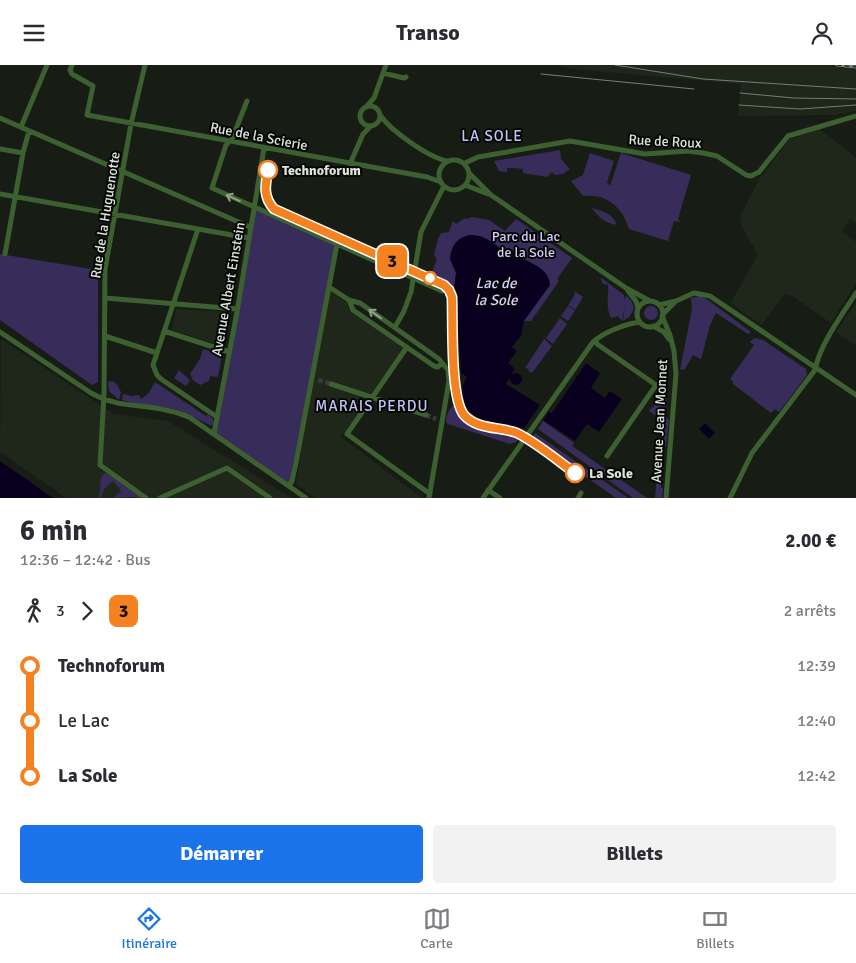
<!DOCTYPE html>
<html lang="fr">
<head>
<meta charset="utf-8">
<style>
  :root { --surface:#fff; --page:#f2f2f3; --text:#2b2b33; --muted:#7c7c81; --line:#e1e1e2; --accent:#1a73e8 }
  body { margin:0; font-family:Signika,sans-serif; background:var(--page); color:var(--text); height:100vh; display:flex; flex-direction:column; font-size:19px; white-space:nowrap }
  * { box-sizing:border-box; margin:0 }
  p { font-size:16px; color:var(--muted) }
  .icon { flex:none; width:28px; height:28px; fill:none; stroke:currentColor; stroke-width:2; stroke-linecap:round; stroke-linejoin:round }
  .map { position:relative; height:433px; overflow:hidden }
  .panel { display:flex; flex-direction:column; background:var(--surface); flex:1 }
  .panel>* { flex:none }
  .badge { padding:0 10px; border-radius:8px; font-size:18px; line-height:32px }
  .map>.badge { position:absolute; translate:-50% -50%; box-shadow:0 0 0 2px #fff }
  .legs { display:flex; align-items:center; gap:8px; height:55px; padding:0 20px; font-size:16px }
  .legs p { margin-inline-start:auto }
  .head { display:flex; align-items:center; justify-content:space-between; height:85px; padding:0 20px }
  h1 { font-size:28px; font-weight:700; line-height:38px }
  .cta { display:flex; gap:10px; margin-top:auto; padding:10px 20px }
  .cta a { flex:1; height:58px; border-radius:5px; background:var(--accent); color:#fff; font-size:20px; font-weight:700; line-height:58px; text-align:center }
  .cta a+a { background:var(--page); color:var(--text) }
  ul { padding:0 20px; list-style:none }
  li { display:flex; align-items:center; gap:18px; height:55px; font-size:19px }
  li i { display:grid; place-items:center; width:8px; height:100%; margin:0 6px; background:currentColor }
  li i::after { content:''; width:12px; height:12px; margin:-6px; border:4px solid; border-radius:50%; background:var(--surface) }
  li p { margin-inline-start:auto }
  li:first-child i { background:linear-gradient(#0000 50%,currentColor 0) }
  li:last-child i { background:linear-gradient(currentColor 50%,#0000 0) }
  header { display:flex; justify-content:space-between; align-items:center; height:65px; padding:0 20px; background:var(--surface); font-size:22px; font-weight:700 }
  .dock { display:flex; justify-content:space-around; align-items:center; height:70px; border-top:1px solid var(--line); background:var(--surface); font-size:14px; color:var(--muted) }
  .dock a { display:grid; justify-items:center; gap:2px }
  .dock .on { color:var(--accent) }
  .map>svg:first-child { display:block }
</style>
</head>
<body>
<header><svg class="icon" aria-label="menu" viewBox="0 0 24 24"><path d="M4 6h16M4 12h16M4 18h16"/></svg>Transo<svg class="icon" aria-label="person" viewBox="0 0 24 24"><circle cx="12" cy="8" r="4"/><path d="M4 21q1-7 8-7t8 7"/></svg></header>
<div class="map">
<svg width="856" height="433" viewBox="0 0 856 433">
  <rect width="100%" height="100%" fill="#171d15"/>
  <path fill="#1e271a" d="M556 0H856V46L835 50 738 51 741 19 572 4Z
    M820 64 856 93V158L850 154 842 166 856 177V218L831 258 792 231 784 229 762 260 741 246 731 237 758 190 742 162 740 151 760 113 790 74Z
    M330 226 347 237 348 243 404 283 341 372 422 433H315L296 419 308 346Z
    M856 238V281L836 267Z
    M176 244 230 247 224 282 172 265Z
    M1 274 114 349 168 356 292 433H66L0 387Z"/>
  <path fill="#382d5a" d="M560 85 561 94 570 104 563 109 555 110 552 107 547 112 523 108V104C516 103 513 103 507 103V107L499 106 494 96Z
    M590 88 614 96 607 117 610 121 621 88 691 110 678 154 680 157 674 156 668 176 629 164C622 142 608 129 583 131L571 116 583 110Z
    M254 142 337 179 289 421 214 368Z
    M592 143C603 146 613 149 617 160 605 158 599 153 592 143Z
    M472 152 489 155 505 166 516 154 572 193 557 214 559 216 531 256H523L550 220C545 213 542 205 534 200 526 194 516 192 510 184L509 187H505L487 174 479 171 453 183 450 194 456 208 454 224 432 207 437 194 434 190 438 174 441 168 449 167 453 156 456 159 465 153 467 154Z
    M0 189 97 205 98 210V317L92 320 0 255Z
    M600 212 624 230 625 236 626 230 632 237 634 244 629 252 623 256 625 239 622 256 618 251 611 253C605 239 609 235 608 220L603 219Z
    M574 226 583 232 575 245 568 240 575 230Z
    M700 231 708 235 751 267 748 269 716 248 710 260 701 294 693 290 685 304 680 305 692 244 691 233Z
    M568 241 575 246 568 256 561 251Z
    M644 248a7 7 0 1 1 14 0a7 7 0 1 1-14 0Z
    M560 253 567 259 553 279 546 273Z
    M754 273 763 275 806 304 807 310 779 347 775 344 771 348 733 319V316L730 314 754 280 750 277Z
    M544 274 552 281 532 308 528 306 529 304 525 303Z
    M203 284 222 290 218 312 210 311 209 316 200 320 193 315 190 309 200 294Z
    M179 305 190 315 186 321 174 313Z
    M112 316 116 318 121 327 119 335 109 326 108 317Z
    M155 317 206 351 208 349 213 354V358L212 361 175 344 135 339 122 335 123 329 132 331 139 330 141 334 149 328Z
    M663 326 667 331 666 345 659 353 649 346 652 342H654V340Z
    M453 340 456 341C473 373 493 360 520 373L516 377 510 379 448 359 446 357C446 350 449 345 453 340Z
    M665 350 669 355 666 381 660 377 662 354Z
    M543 356 574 378 572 381 647 433H633L538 364Z
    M535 368 628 433H616L532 374Z
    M659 381 664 384 661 423H663L662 433H655Z
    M104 408 109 409 143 433 131 432 114 433 117 429 121 427 120 424 113 416 104 424 101 433H99L101 413Z"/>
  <path fill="#090020" d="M470 170C484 169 495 179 505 187H509V184L513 185 514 190C527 196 550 203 550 220L524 256 521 271 512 282 517 286 508 298 515 304 506 319 540 340 524 363C503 359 470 360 464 335 461 326 462 320 467 312L461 308 456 232 454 224 456 208 450 194C451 181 457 172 470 170Z
    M586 298 600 308 591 323 605 333 610 326 622 334 599 367 587 359 575 376 543 355 549 347 552 348Z
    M510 314a6 6 0 1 1 12 0a6 6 0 1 1-12 0Z
    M705 358 715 368 709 374 699 364Z
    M0 396 53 433H0Z"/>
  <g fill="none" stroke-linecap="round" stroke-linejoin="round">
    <path stroke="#353b33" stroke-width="5" stroke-dasharray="5 2.5" stroke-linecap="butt" d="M318 315 331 319
      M426 350 436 354"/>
    <path stroke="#3d6030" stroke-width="5" d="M72 0 70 5 72 9 93 21 87 50 427 112 441 117
      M145 0 131 59 105 204 104 329 100 400 146 433
      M383 8 404 13 406 12
      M247 36 232 74 226 80 212 123 442 226
      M360 51a10 10 0 1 1 20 0a10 10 0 1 1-20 0Z
      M366 42 374 33 386 0
      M380 50C391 66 428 92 447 96
      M0 53 250 162
      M21 62 47 0
      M0 84 23 88
      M439 110a15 15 0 1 1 30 0a15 15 0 1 1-30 0Z
      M465 98 478 92 570 76 645 89 688 86 703 88 717 91 746 110 751 111 759 107 788 71 856 51
      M350 99 363 69 371 61
      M470 109 491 130 626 223 650 236
      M465 120 488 129
      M0 129 249 173
      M198 164 153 300 157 310 161 314 217 352
      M5 189 23 88 29 66
      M329 222 349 235
      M628 226 636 236 638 243
      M105 233 237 244
      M637 249a13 13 0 1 1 26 0a13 13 0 1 1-26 0Z
      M659 240 676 236 694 228 710 231 856 330
      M663 249 675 237
      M662 251 670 270 674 286 676 309 666 433
      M653 261 664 267 669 274
      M395 262 404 246 411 227 421 167 444 121
      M164 266 229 287
      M0 267 91 328C120 344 141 338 170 346 177 347 183 350 189 352L306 433
      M105 271 157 288
      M596 275 597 279 656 320 607 391
      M407 282 347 369 430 429
      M331 319 426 350
      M214 368 237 247 264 83
      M289 421 292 416 296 398 337 179
      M488 425 500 433
      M160 433 227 403 270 433
      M429 433 449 316 448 305 439 294 360 238 349 235 353 245 434 301 438 302 442 298
      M483 433 593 277C604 267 625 259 640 257
      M578 433 581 428
      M730 433 752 388 815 305C820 279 842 250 856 228"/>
    <path stroke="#787d76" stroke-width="1" d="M615 0 703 14 856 24
      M541 9 694 24
      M740 28 794 33 856 34
      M739 40 800 44 856 40"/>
    <defs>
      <path id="rail" d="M837 0 856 2"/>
    </defs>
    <use href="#rail" stroke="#787d76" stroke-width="3"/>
    <use href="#rail" stroke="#050704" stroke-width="1" stroke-dasharray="4" stroke-linecap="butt"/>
  </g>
  <defs><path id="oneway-shaft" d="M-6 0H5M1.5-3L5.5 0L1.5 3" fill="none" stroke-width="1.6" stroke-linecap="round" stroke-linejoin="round" transform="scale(1.25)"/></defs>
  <g stroke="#8ea286">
    <use href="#oneway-shaft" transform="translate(233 133) rotate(-156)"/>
    <use href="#oneway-shaft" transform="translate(375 249) rotate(-145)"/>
  </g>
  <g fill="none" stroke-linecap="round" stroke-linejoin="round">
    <defs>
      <path id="line-1" d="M268 105C265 121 263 132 274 144L444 220 449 225 452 232C453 256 450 333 464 350 476 364 498 362 514 367 528 371 561 398 575 408"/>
    </defs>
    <use href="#line-1" stroke="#fff" stroke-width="11"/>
    <use href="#line-1" stroke="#f58220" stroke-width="8"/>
  </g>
  <g fill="#fff" stroke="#f58220" stroke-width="2.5">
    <circle cx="268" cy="105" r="9"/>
    <circle cx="430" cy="213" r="6"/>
    <circle cx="575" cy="408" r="9"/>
  </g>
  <g text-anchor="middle" stroke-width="4" stroke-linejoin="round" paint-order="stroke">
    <g font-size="14" fill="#dfe3dd" stroke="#050704">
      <text transform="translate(259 71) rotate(11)" y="5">Rue de la Scierie</text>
      <text transform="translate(665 76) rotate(3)" y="5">Rue de Roux</text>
      <text transform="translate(105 150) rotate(-81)" y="5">Rue de la Huguenotte</text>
      <text transform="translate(228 224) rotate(-80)" y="5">Avenue Albert Einstein</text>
      <text transform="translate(659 356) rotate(-87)" y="5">Avenue Jean Monnet</text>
    </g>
    <g font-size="14" font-weight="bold" fill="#dfe3dd" stroke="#050704" text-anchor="start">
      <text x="282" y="110">Technoforum</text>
      <text x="589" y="413">La Sole</text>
    </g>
    <g font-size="14" fill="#d1c9f7" stroke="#050704">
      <text x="526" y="176">Parc du Lac<tspan x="526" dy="16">de la Sole</tspan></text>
    </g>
    <g font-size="15" letter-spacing="1" fill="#c9bff8" stroke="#050704">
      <text x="492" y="76">LA SOLE</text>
      <text x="372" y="346">MARAIS PERDU</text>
    </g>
    <g font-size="15" font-style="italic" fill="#d5cdfb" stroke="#050704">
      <text x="496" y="223">Lac de<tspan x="496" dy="17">la Sole</tspan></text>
    </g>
  </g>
</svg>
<b class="badge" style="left:392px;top:196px;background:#f58220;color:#111">3</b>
</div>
<section class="panel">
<div class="head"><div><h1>6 min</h1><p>12:36 – 12:42 · Bus</p></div><b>2.00 €</b></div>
<div class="legs"><svg class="icon" aria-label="walk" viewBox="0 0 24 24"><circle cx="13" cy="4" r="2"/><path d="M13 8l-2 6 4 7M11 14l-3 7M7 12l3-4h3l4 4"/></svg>3<svg class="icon" aria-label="forward" viewBox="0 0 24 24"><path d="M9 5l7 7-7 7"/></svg><b class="badge" style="background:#f58220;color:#111">3</b><p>2 arrêts</p></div>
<ul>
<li><i style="color:#f58220"></i><b>Technoforum</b><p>12:39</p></li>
<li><i style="color:#f58220"></i><span>Le Lac</span><p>12:40</p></li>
<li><i style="color:#f58220"></i><b>La Sole</b><p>12:42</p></li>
</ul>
<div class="cta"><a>Démarrer</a><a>Billets</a></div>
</section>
<nav class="dock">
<a class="on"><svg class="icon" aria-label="directions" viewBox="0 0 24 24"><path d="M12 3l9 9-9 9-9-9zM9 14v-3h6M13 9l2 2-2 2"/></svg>Itinéraire</a>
<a><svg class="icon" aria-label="map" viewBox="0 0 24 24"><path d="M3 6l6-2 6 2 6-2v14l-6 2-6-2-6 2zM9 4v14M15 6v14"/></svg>Carte</a>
<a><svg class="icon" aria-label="tickets" viewBox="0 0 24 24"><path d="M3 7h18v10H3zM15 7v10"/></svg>Billets</a>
</nav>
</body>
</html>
